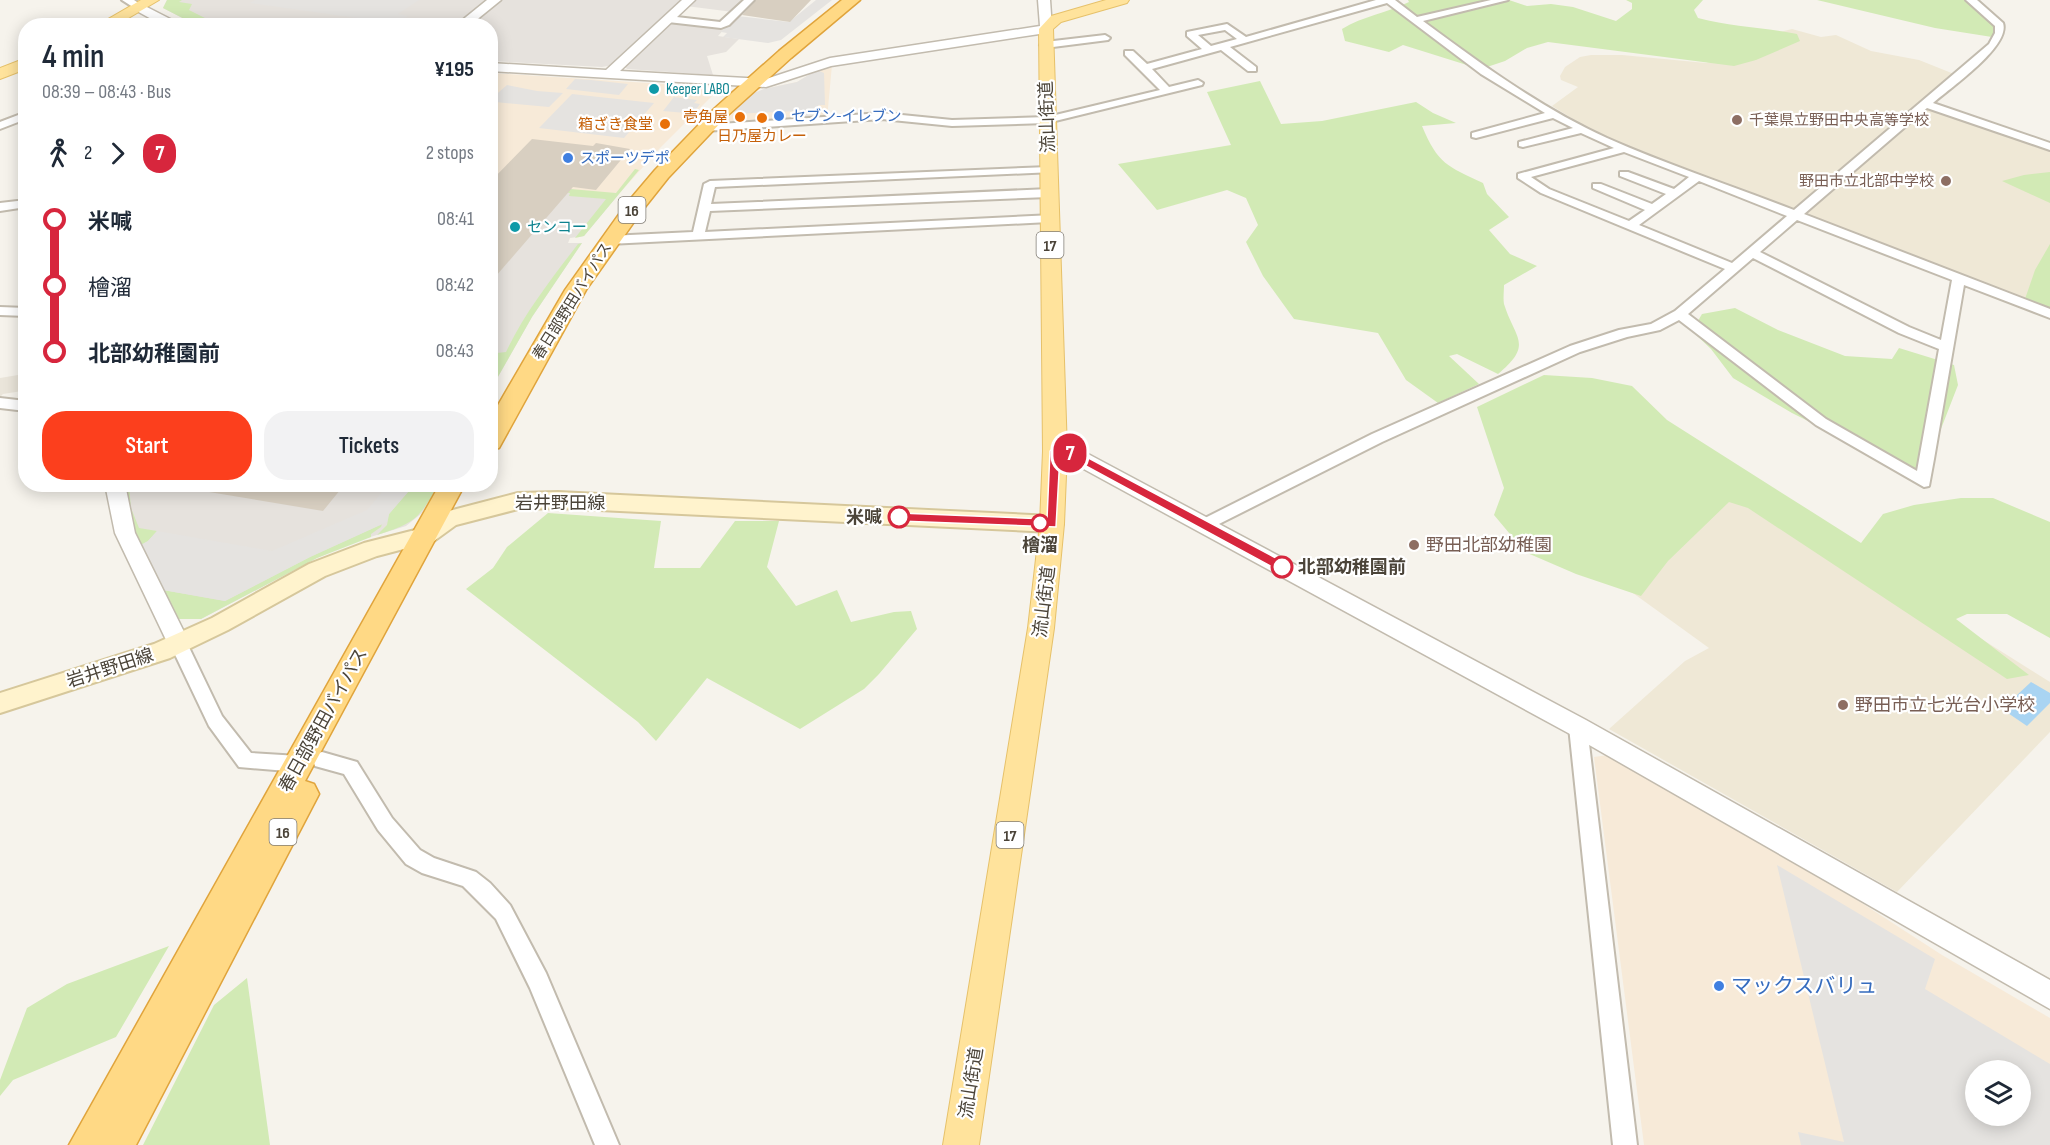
<!DOCTYPE html>
<html lang="en">
<head>
<meta charset="utf-8">
<style>
  :root { --surface:#fff; --page:#f2f2f3; --text:#1f2937; --muted:#747a83; --accent:#fc3f1d }
  body { margin:0; font-family:"Sofia Sans Condensed","Noto Sans JP",sans-serif; background:var(--page); color:var(--text); height:100vh; display:flex; flex-direction:column; font-size:22px; white-space:nowrap }
  * { box-sizing:border-box; margin:0 }
  p { font-size:20px; color:var(--muted) }
  .icon { flex:none; width:33px; height:33px; fill:none; stroke:currentColor; stroke-width:2; stroke-linecap:round; stroke-linejoin:round }
  .map { position:relative; flex:1; overflow:hidden }
  .sheet { position:absolute; left:18px; top:18px; width:480px; height:474px; display:flex; flex-direction:column; background:var(--surface); border-radius:24px; box-shadow:0 3px 15px #0003 }
  .sheet>* { flex:none }
  .badge { padding:0 12px; border-radius:20px; font-size:21px; line-height:39px }
  .fabs { position:absolute; left:1965px; top:1060px; display:grid; gap:12px }
  .fabs a { display:grid; place-items:center; width:66px; height:66px; border-radius:50%; background:var(--surface); box-shadow:0 3px 15px #0003; font-size:30px }
  .map>.badge { position:absolute; translate:-50% -50%; box-shadow:0 0 0 3px #fff }
  .legs { display:flex; align-items:center; gap:9px; height:66px; padding:0 24px; font-size:20px }
  .legs p { margin-inline-start:auto }
  .overview { display:flex; align-items:center; justify-content:space-between; height:102px; padding:0 24px }
  h1 { font-size:33px; font-weight:600; line-height:45px }
  .primary-button { display:flex; gap:12px; margin-top:auto; padding:12px 24px }
  .primary-button a { flex:1; height:69px; border-radius:24px; background:var(--accent); color:#fff; font-size:24px; font-weight:600; line-height:69px; text-align:center }
  .primary-button a+a { background:var(--page); color:var(--text) }
  ul { padding:0 24px; list-style:none }
  li { display:flex; align-items:center; gap:21px; height:66px; font-size:22px }
  li i { display:grid; place-items:center; width:9px; height:100%; margin:0 8px; background:currentColor }
  li i::after { content:''; width:15px; height:15px; margin:-8px; border:4px solid; border-radius:50%; background:var(--surface) }
  li p { margin-inline-start:auto }
  li:first-child i { background:linear-gradient(#0000 50%,currentColor 0) }
  li:last-child i { background:linear-gradient(currentColor 50%,#0000 0) }
  .map>svg:first-child { display:block }
</style>
</head>
<body>
<div class="map">
<svg width="2050" height="1145" viewBox="0 0 2050 1145">
  <rect width="100%" height="100%" fill="#f6f3ec"/>
  <path fill="#eae5da" d="M24 374 22 391 3 394 0 397V378Z"/>
  <path fill="#f7ead8" fill-rule="evenodd" d="M832 65 827 119 717 125 732 111 764 89 797 82 817 70Z
    M491 73 695 86 703 88 712 96 660 148 618 195 491 180Z
    M1609 755 1803 865 1942 955 2050 1018V1145H1644L1594 757ZM1976 1071H2020V1116H1976Z"/>
  <path fill="#e6e2dd" d="M167 0H489L454 26 196 25 163 8Z
    M499 0H682L613 65 602 67 491 61 490 26H467Z
    M693 0H745L733 12 686 6Z
    M675 21 726 27 718 36 739 39 726 52 707 56 713 75 627 69 623 65 670 22Z
    M491 180 618 195 584 236 570 238 568 243H582L532 317 491 389Z
    M122 485H438L422 513 406 526 351 543 317 558 201 619H179L134 532Z"/>
  <path fill="#efe8d6" d="M1792 29 1821 37 1836 35 1871 51 1919 60 1954 74 1796 208 1788 209 1629 149 1594 132 1552 106 1578 87 1561 80 1560 76 1565 67 1580 57 1591 55H1622L1706 63 1728 58 1755 38Z
    M1928 108 2050 149V310L1808 217 1804 213Z
    M1737 485 2050 682V732L1897 892 1609 729 1685 661 1709 648 1608 575Z"/>
  <path fill="#d2eab5" d="M167 0H182L179 2 192 4 189 10 219 25H196L163 8Z
    M1408 0H1509L1527 6 1551 4 1573 7 1616 21 1632 9V3L1626 0H1703L1694 10 1698 18C1731 27 1763 27 1797 34L1800 41 1756 60 1734 66 1548 42 1527 48 1505 61 1487 67 1470 66 1403 45 1389 52 1345 41 1342 29C1363 16 1387 13 1409 2Z
    M1817 0H1964L1999 22 2003 27 1992 37 1935 28Z
    M1260 81 1281 124 1322 121 1416 102 1433 113 1456 123 1422 126C1438 164 1447 166 1483 183L1487 194 1509 217 1489 230 1510 254 1537 266 1504 285C1504 291 1503 299 1504 304 1515 339 1534 344 1498 374L1457 354 1449 356 1479 384 1438 403 1406 380 1378 333 1294 319 1263 276 1246 242 1258 225 1246 198 1227 190 1157 210 1118 164 1231 145 1207 92Z
    M635 169 639 170 584 236 575 238 606 199 569 196 570 193 491 182 616 193Z
    M2050 172V203L2002 181 2024 175Z
    M582 243 532 317 491 389V362L497 353 506 352C525 312 552 278 578 244Z
    M2050 244V311L2025 299 2035 270Z
    M1735 308 1778 330 1845 356 1892 359 1899 348 1954 365 1958 385 1932 452 1918 476 1792 413 1733 378 1711 349 1692 331 1702 314Z
    M1544 375 1592 378 1632 386 1667 420 1861 543 1883 514 1914 505 1961 498H1993L2050 522V638L2007 614H1967L1956 619 2029 675 2007 679 1748 508 1729 502 1668 561 1641 596 1576 574 1525 552 1494 515 1504 488 1477 407Z
    M122 485H129L131 508 139 528 157 531 148 541 141 545 134 532Z
    M414 485H438C419 519 415 523 377 535L387 525 389 514Z
    M548 513 661 521 654 568H700L735 521H779L767 567 796 606 837 590 851 622 894 612 911 611 917 629 879 674 864 689 800 729 707 678 656 741 638 722 466 589 493 568 507 547Z
    M382 524 381 527 371 534V537L317 558 201 619H179L163 590 225 601 310 557Z
    M169 946 116 1037 13 1080 0 1096V1080L27 1008 67 984Z
    M247 978 270 1145H143L214 1005Z"/>
  <path fill="#e5e3e0" fill-rule="evenodd" d="M255 0H419L398 14 408 16 403 19 410 21 403 26 381 25 385 22 250 3Z
    M816 0H832L781 40 768 43 723 37 727 33 721 32 737 16 789 22Z
    M817 70 824 73 825 105H818V118L796 119V111L734 114 736 112 732 111 751 94 764 89 797 82Z
    M575 79 591 80 628 84 619 95 566 89Z
    M507 85 537 91 563 93 549 107 495 102 491 105V99Z
    M572 94 599 97 654 103 624 138 539 128Z
    M674 97 697 100 694 103 700 104 695 111 689 110 686 113 663 111Z
    M388 485H414L389 514 387 522 310 557 225 601 163 590 141 545 148 541 157 531 272 551 367 510Z
    M1777 865 1935 959 1925 989 2050 1064V1145H1801L1798 1132 1844 1142ZM1976 1071H2020V1116H1976Z"/>
  <path fill="#a9d4f2" d="M2031 682 2050 693V703L2027 726 2002 709Z"/>
  <path fill="#d8cfc1" d="M756 0H811L790 22 742 15Z
    M532 139 593 146 596 143 630 149 596 190 573 187 490 283V182Z
    M203 484H345L323 511 203 491Z"/>
  <g fill="none" stroke-linecap="round" stroke-linejoin="round">
    <defs>
      <path id="minor" d="M122 0H134L144 7 136 9Z
        M744 0H754L729 25 721 28 668 22 663 19 668 16 720 22Z
        M1376 0H1395L1417 17 1491 0H1508L1423 21C1481 64 1541 108 1607 138 1668 165 1732 186 1794 210L1989 44 1995 33V26L1966 0H1977L2003 23C2011 46 1950 88 1933 103L2050 143V150L1927 108 1804 214 2050 309V318L1964 285 1934 459 1929 486 1924 487 1816 425 1679 320 1660 330 1627 337 1580 352 1382 442 1205 531 1199 529 1197 525 1199 521 1372 434 1570 346 1619 330 1651 324 1675 311 1725 269 1541 193 1518 178V174L1614 148 1581 133 1523 147 1519 146V142L1573 128 1553 118 1476 138 1472 137V133L1545 113 1481 74 1387 3 1230 47 1256 67V71H1248L1221 50 1152 69 1169 87 1198 80 1203 83 1202 85 1047 123 952 126 882 119 705 131 700 128 705 125 882 113 952 120 1047 117 1160 90 1125 55V51H1133L1147 64 1202 49 1187 36V32L1227 24 1246 37ZM1225 30 1237 39 1211 46 1198 35ZM1624 152 1689 177 1674 189 1628 172H1620V176L1666 194 1652 204 1601 184H1593V188L1645 210 1629 221 1549 189 1531 177ZM1699 181 1787 216 1732 263 1639 225ZM1797 220 1952 280 1941 340 1909 327 1760 252ZM1753 258 1899 333 1939 349 1917 471 1826 419 1688 314Z
        M1105 35 1110 38 1108 40 1045 48 1040 45 1045 42Z
        M26 112V119L0 129V122Z
        M1049 167 1055 170 1053 172 715 187 711 204 1049 189 1055 193 1049 197 710 211 705 232 1053 215 1055 218 1049 222 609 244 603 240 609 236 693 232 704 184 710 181Z
        M26 200V207L0 211V203Z
        M0 307 26 308V316L0 315Z
        M0 398 26 401V411L0 408Z
        M179 637 185 639 222 716 251 753 299 756 306 758 308 764 306 770 299 772 239 767 209 726 170 644 173 639Z
        M1578 719 1585 722 1587 727 1637 1145H1613L1569 727 1571 722Z
        M322 752 357 762 392 818 420 850 434 858 476 872 490 883 510 905 546 973 619 1145H595L530 988 496 919 463 886 422 873 406 864 378 830 344 774 315 766 313 760 315 754Z"/>
      <path id="tertiary" d="M487 0H501L469 26H455Z
        M682 0H695L620 71 766 79 830 58 1040 26 1038 0H1050L1052 29 1046 33 831 66 766 87 490 71V63L606 70Z
        M139 3 178 23 180 26H164L135 10V4Z
        M1055 444 1075 447 1586 720 2050 980V1009L1570 734 1080 467 1064 458 1048 456 1045 451 1048 446Z
        M105 484H125L135 533 190 644 187 650 179 653 171 650 168 644 115 533Z"/>
      <path id="secondary" d="M558 492 1052 516 1060 518 1063 524 1060 530 1052 532 558 508 518 509 456 525 434 541 377 556 325 576 228 630 170 658 0 713V693L154 644 212 618 309 564 364 543 419 529 441 513 449 511 518 493Z"/>
      <path id="primary" d="M141 0H159L115 26H96Z
        M1106 0H1129L1127 3 1061 22 1053 29 1067 451 1064 524 1054 628 979 1145H943L1028 628 1040 524 1043 451 1039 29 1051 16Z
        M26 58V69L0 79V68Z"/>
      <path id="trunk" d="M842 0H860L791 58 727 116 668 178 641 212 586 290 499 448 490 450V419L565 290 627 203 655 170 715 108 779 51Z
        M440 484H465L305 781 314 784 319 794 136 1145H69Z"/>
    </defs>
    <use href="#minor" stroke="#c2bbae" stroke-width="4"/>
    <use href="#tertiary" stroke="#c2bbae" stroke-width="3"/>
    <use href="#secondary" stroke="#d6c79b" stroke-width="4"/>
    <use href="#primary" stroke="#e6c16a" stroke-width="2"/>
    <use href="#trunk" stroke="#e0a43c" stroke-width="3"/>
    <use href="#minor" fill="#fff" fill-rule="evenodd"/>
    <use href="#tertiary" fill="#fff" fill-rule="evenodd"/>
    <use href="#secondary" fill="#fff3cd" fill-rule="evenodd"/>
    <use href="#primary" fill="#ffe39c" fill-rule="evenodd"/>
    <use href="#trunk" fill="#ffd985" fill-rule="evenodd"/>
  </g>
  <path fill="#d7263d" stroke="#fff" stroke-width="1.5" d="M1055 447 1081 454 1287 564 1288 567 1287 570H1278L1073 459 1060 456 1056 527 899 521 894 517 899 513 1047 519 1050 451Z"/>
  <g fill="#0f9aa8" stroke="#fff" stroke-width="2">
    <circle cx="654" cy="89" r="6"/>
    <circle cx="515" cy="227" r="6"/>
  </g>
  <g fill="#3f7fe0" stroke="#fff" stroke-width="2">
    <circle cx="779" cy="116" r="6"/>
    <circle cx="568" cy="158" r="6"/>
    <circle cx="1719" cy="986" r="6"/>
  </g>
  <g fill="#e8710a" stroke="#fff" stroke-width="2">
    <circle cx="740" cy="117" r="6"/>
    <circle cx="762" cy="118" r="6"/>
    <circle cx="665" cy="124" r="6"/>
  </g>
  <g fill="#8d6e63" stroke="#fff" stroke-width="2">
    <circle cx="1737" cy="120" r="6"/>
    <circle cx="1946" cy="181" r="6"/>
    <circle cx="1414" cy="545" r="6"/>
    <circle cx="1843" cy="705" r="6"/>
  </g>
  <g fill="#fff" stroke="#d7263d" stroke-width="3">
    <circle cx="899" cy="517" r="10"/>
    <circle cx="1040" cy="523" r="8"/>
    <circle cx="1282" cy="567" r="10"/>
  </g>
  <g text-anchor="middle" stroke-width="4.5" stroke-linejoin="round" paint-order="stroke">
    <g font-size="15" fill="#0d838f" stroke="#fff" text-anchor="start">
      <text x="666" y="94">Keeper LABO</text>
      <text x="527" y="232">センコー</text>
    </g>
    <g font-size="15" fill="#366cbe" stroke="#fff" text-anchor="start">
      <text x="791" y="121">セブン-イレブン</text>
      <text x="580" y="163">スポーツデポ</text>
    </g>
    <g font-size="15" fill="#c56008" stroke="#fff" text-anchor="end">
      <text x="728" y="122">壱角屋</text>
      <text x="653" y="129">箱ざき食堂</text>
      <text x="762" y="141" text-anchor="middle">日乃屋カレー</text>
    </g>
    <g font-size="15" fill="#785e54" stroke="#fff" text-anchor="start">
      <text x="1749" y="125">千葉県立野田中央高等学校</text>
      <text x="1934" y="186" text-anchor="end">野田市立北部中学校</text>
    </g>
    <g font-size="15" fill="#4b4439" stroke="#fff">
      <text transform="translate(572 301) rotate(-58)" y="5">春日部野田バイパス</text>
    </g>
    <g fill="#fff" stroke="#817c74" stroke-width="1.5">
      <rect x="618.5" y="197" width="27" height="26" rx="4.5"/>
      <rect x="1036.5" y="232" width="27" height="26" rx="4.5"/>
      <rect x="269.5" y="819" width="27" height="26" rx="4.5"/>
      <rect x="996.5" y="822" width="27" height="26" rx="4.5"/>
    </g>
    <g font-size="16" font-weight="bold" fill="#4b4439">
      <text x="632" y="216">16</text>
      <text x="1050" y="251">17</text>
      <text x="283" y="838">16</text>
      <text x="1010" y="841">17</text>
    </g>
    <g font-size="18" fill="#4b4439" stroke="#fff">
      <text transform="translate(1047 117) rotate(-92)" y="6">流山街道</text>
      <text x="560" y="509">岩井野田線</text>
      <text transform="translate(1044 602) rotate(-83)" y="6">流山街道</text>
      <text transform="translate(110 668) rotate(-18)" y="6">岩井野田線</text>
      <text transform="translate(323 720) rotate(-61)" y="6">春日部野田バイパス</text>
      <text transform="translate(971 1083) rotate(-81)" y="6">流山街道</text>
    </g>
    <g font-size="18" font-weight="bold" fill="#4b4439" stroke="#fff" text-anchor="end">
      <text x="882" y="523">米喊</text>
      <text x="1040" y="551" text-anchor="middle">檜溜</text>
      <text x="1298" y="573" text-anchor="start">北部幼稚園前</text>
    </g>
    <g font-size="18" fill="#785e54" stroke="#fff" text-anchor="start">
      <text x="1426" y="551">野田北部幼稚園</text>
      <text x="1855" y="711">野田市立七光台小学校</text>
    </g>
    <g font-size="21" fill="#366cbe" stroke="#fff" text-anchor="start">
      <text x="1731" y="993">マックスバリュ</text>
    </g>
  </g>
</svg>
<div class="fabs">
<a><svg class="icon" aria-label="layers" viewBox="0 0 24 24"><path d="M12 4l9 5-9 5-9-5zM3 14l9 5 9-5"/></svg></a>
</div>
<b class="badge" style="left:1070px;top:453px;background:#d7263d;color:#fff">7</b>
<section class="sheet">
<div class="overview"><div><h1>4 min</h1><p>08:39 – 08:43 · Bus</p></div><b>¥195</b></div>
<div class="legs"><svg class="icon" aria-label="walk" viewBox="0 0 24 24"><circle cx="13" cy="4" r="2"/><path d="M13 8l-2 6 4 7M11 14l-3 7M7 12l3-4h3l4 4"/></svg>2<svg class="icon" aria-label="forward" viewBox="0 0 24 24"><path d="M9 5l7 7-7 7"/></svg><b class="badge" style="background:#d7263d;color:#fff">7</b><p>2 stops</p></div>
<ul>
<li><i style="color:#d7263d"></i><b>米喊</b><p>08:41</p></li>
<li><i style="color:#d7263d"></i><span>檜溜</span><p>08:42</p></li>
<li><i style="color:#d7263d"></i><b>北部幼稚園前</b><p>08:43</p></li>
</ul>
<div class="primary-button"><a>Start</a><a>Tickets</a></div>
</section>
</div>
</body>
</html>
